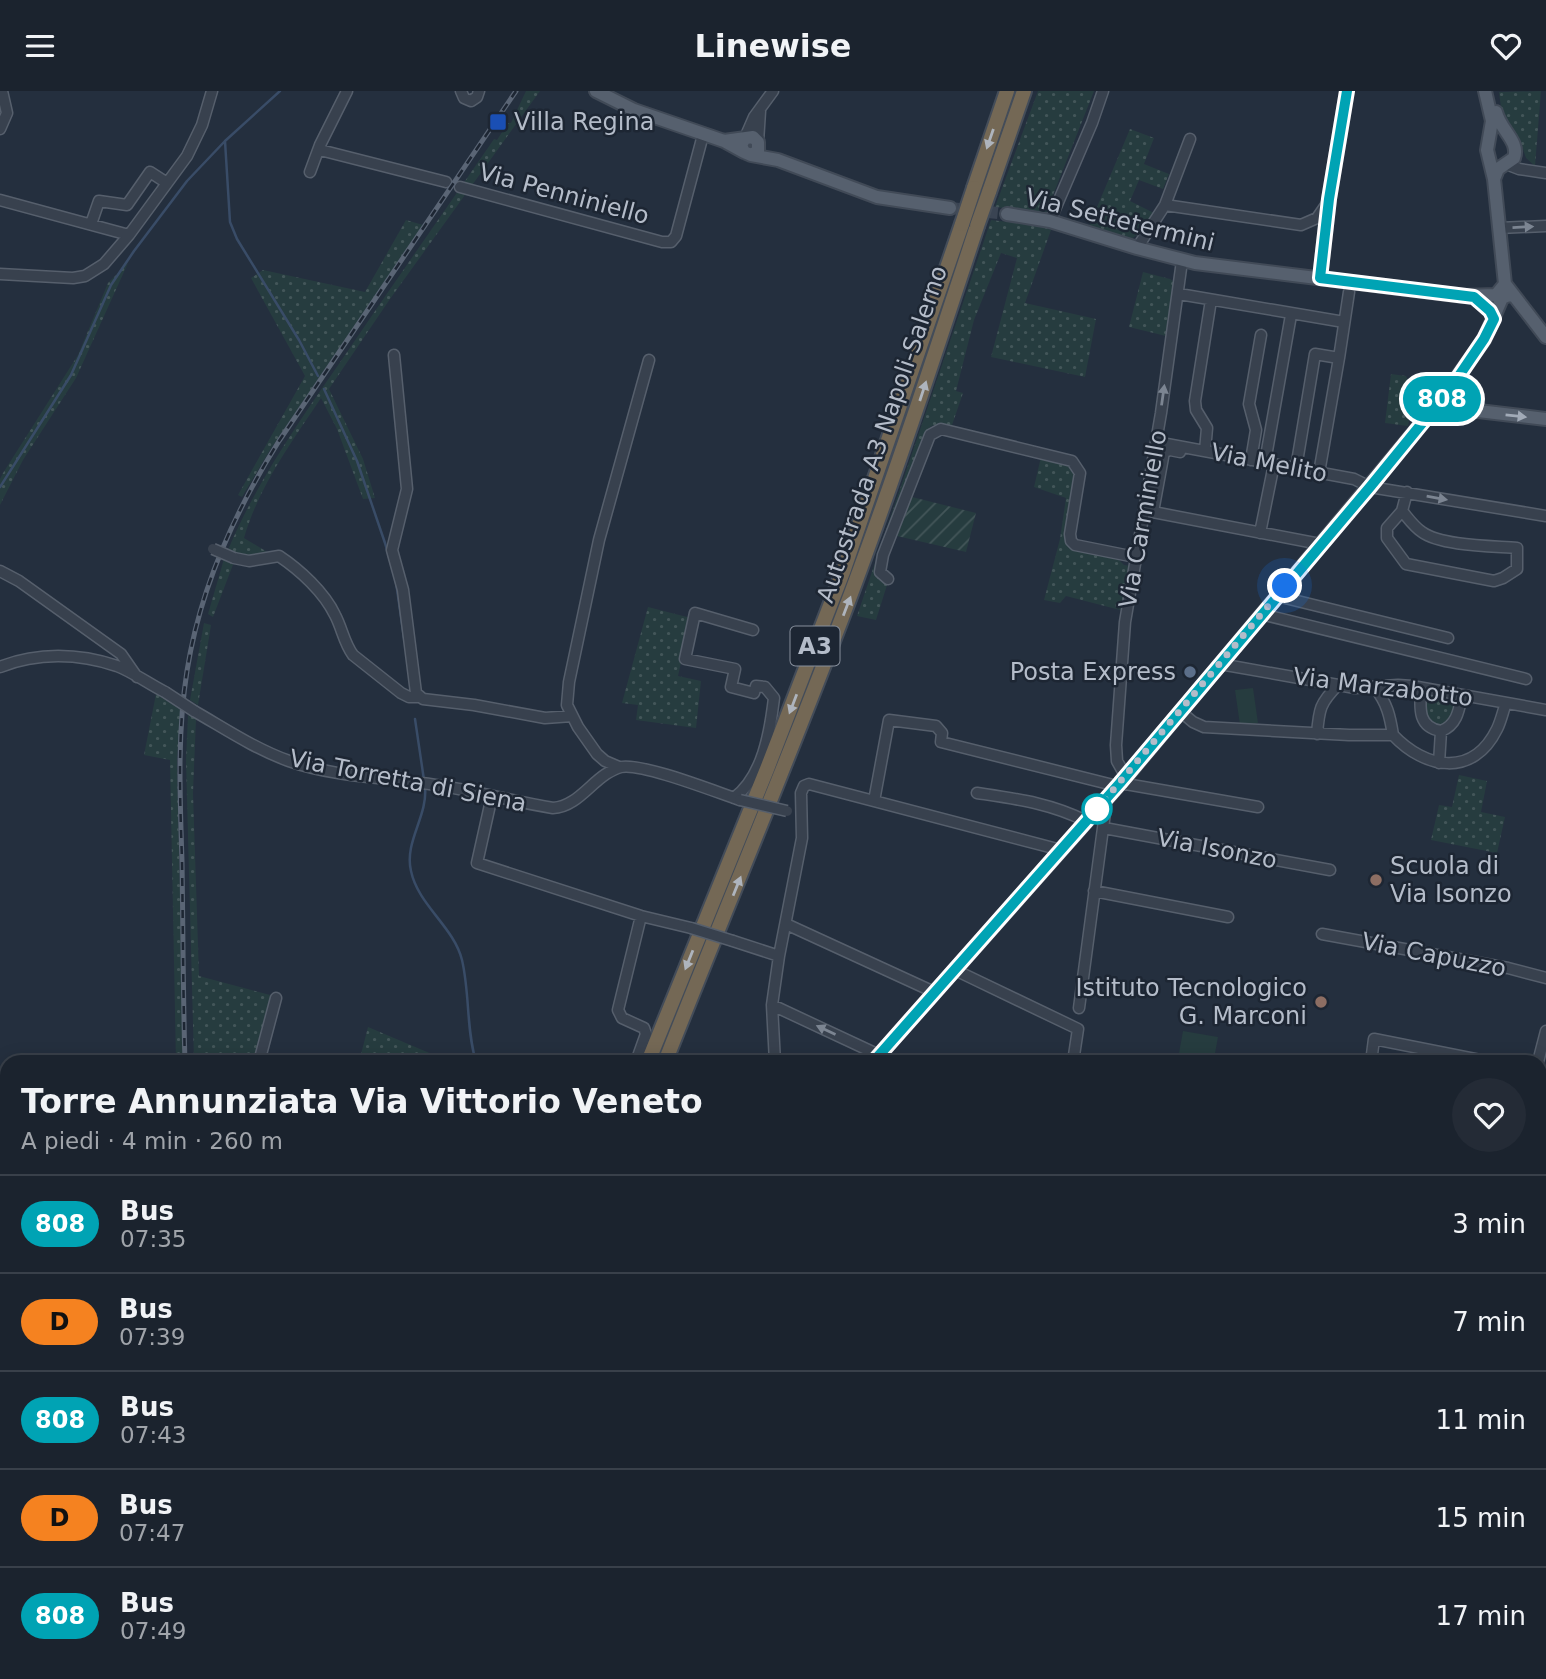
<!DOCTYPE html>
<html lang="it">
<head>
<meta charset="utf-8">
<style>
  :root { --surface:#1b232e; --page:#242b36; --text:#f1f3f6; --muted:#a0a4aa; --line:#39404a }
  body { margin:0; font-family:"DejaVu Sans",sans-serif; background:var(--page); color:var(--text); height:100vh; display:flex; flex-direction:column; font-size:26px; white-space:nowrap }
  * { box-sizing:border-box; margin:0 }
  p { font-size:23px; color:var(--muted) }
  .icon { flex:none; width:38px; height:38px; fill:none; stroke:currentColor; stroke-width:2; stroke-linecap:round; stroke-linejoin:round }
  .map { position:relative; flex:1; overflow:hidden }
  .drawer { position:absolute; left:0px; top:964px; width:1547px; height:625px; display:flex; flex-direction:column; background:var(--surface); border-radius:21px 21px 0 0; box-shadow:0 4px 18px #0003,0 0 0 2px var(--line) }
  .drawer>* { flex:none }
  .badge { padding:0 14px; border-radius:23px; font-size:24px; line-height:46px }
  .you { position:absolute; width:35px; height:35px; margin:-18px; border:5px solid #fff; border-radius:50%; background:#1a73e8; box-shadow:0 0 0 10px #1a73e833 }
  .map>.badge { position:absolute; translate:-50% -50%; box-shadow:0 0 0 4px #fff }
  .round { display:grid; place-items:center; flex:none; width:74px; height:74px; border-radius:37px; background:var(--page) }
  .summary { display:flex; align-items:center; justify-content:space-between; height:119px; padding:0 21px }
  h1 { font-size:33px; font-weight:800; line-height:52px }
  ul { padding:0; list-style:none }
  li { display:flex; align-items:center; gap:21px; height:98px; padding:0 21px; border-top:2px solid var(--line) }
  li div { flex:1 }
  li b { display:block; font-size:26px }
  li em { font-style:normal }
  li .badge { min-width:77px; font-weight:700; text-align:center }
  header { display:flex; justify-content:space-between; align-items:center; height:91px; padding:0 21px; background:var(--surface); font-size:32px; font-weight:800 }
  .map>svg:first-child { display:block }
</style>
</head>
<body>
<header><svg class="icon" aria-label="menu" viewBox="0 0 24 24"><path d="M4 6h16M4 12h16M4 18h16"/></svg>Linewise<svg class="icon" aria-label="heart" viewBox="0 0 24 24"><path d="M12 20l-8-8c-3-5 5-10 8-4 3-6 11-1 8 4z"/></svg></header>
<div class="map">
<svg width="1546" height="1588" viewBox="0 0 1546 1588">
  <defs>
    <pattern id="grass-dots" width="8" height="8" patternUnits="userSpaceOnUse" patternTransform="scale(1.75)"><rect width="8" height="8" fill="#263c3f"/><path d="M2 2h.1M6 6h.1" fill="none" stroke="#435659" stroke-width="1.8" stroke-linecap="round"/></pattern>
    <pattern id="cemetery-stones" width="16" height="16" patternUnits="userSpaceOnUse" patternTransform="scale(1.75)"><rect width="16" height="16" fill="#263c3f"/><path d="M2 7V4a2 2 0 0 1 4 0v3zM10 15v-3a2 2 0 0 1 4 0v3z" fill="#435659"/></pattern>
    <pattern id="garden-furrows" width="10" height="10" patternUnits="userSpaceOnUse" patternTransform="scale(1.75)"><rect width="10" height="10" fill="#263c3f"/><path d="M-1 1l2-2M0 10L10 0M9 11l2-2" fill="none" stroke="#435659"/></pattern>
  </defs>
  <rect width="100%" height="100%" fill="#242f3e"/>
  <path fill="url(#grass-dots)" d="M526 0H540L390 208 329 298 363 368 375 407 363 408 337 338 321 307C291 352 259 395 244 447L269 462 249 466 228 459C257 390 300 329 343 267 393 193 444 121 494 48L497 49 508 32H511Z
    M1038 0H1094L1046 122 995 116Z
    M1541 0 1535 75 1526 67 1519 47 1503 32 1499 1Z
    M1130 38 1154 47 1144 73 1169 83 1163 98 1139 89 1130 110 1154 122 1146 138 1131 148 1089 135Z
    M406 129 423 134 270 359 242 406 238 404 305 285 251 187 263 179 365 201Z
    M991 129 1042 135 1051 139 1025 212 1096 228 1085 286 991 266 1017 167 1001 162 974 229 956 300 963 302 951 337 934 334 930 336 876 471 875 483 887 494 876 529 857 525Z
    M128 172 76 287 23 369 0 414V388L3 382 78 264 108 192Z
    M1143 181 1170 188 1177 193 1170 246 1129 236Z
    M1391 283 1406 285 1410 294 1431 300 1430 305 1414 303 1408 335 1385 332Z
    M1041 366 1073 375 1076 385 1065 449 1066 453 1071 456 1116 466 1124 474 1131 475 1124 520 1066 505 1060 512 1044 509 1060 448 1066 407 1034 396Z
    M224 468 234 471 213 526 208 523Z
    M648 516 691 527 678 585 701 590 696 637 636 629 638 614 622 612Z
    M204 532 211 534 198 614 190 609Z
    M1422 598 1457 607 1454 628 1439 638 1425 631Z
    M156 603 181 619 177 669 184 971H176L170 669 144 664Z
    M188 624 196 628 193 702 199 885 274 905 257 971H194L186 669Z
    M1459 684 1487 690 1481 721 1505 726 1497 762 1431 749 1439 714 1452 716Z
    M368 936 446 969 451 971H359Z
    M0 1350 7 1352V1422H0Z"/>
  <path fill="url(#cemetery-stones)" d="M168 1582H350L348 1588H180Z"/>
  <path fill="url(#garden-furrows)" d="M912 406 976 422 966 461 897 445Z"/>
  <path fill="#263c3f" d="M1253 597 1258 632 1240 634 1235 599Z
    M1183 940 1218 946 1214 968 1179 962Z"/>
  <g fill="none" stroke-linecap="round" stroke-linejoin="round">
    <path stroke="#394c67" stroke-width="2.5" d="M225 50 230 131 237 148 299 249 318 285
      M324 298 357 370 385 452 396 491 404 547
      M0 396 71 284 111 194 134 160 187 90 225 50 280 0
      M415 628 424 689
      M425 696C428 725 404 751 411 780 418 814 454 836 462 869 470 903 466 938 476 971
      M891 1582 892 1588"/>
    <path stroke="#3a4453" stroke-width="12" stroke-dasharray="12 6" stroke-linecap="butt" d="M950 117 1007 123"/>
    <defs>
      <path id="minor" d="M461 0 464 7 471 10 477 6 479 0
        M0 38 7 22 2 0
        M744 49 754 26 773 0
        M758 51 760 20
        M320 59 446 91
        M1506 73 1519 78 1546 82
        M310 81 320 54 347 0
        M460 96 662 151H671L676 145 703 44
        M0 109 129 144
        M1165 114 1301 134 1317 127 1326 114
        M1050 130 1092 32 1103 0
        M91 133 99 110 127 114 150 81 167 92
        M1499 137 1546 135
        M1137 157 1165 114 1190 48
        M0 183 73 187 85 185 104 173 129 144 187 65 202 34 212 0
        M1179 203 1344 231
        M394 264 407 398 392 459 403 499 416 602 423 608 474 614 545 627 572 625
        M1339 267 1349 201
        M1156 351 1354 388 1370 396 1546 425
        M1205 360 1207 337 1196 319 1195 310 1211 209
        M1180 361 1170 359 1164 361 1153 421 1320 453
        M1251 369 1256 339 1249 313 1261 244
        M1265 371 1291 224
        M1296 377 1315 263 1339 267 1319 382
        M1402 420C1408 427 1414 436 1422 441 1441 455 1493 455 1517 457V478L1503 487 1494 490 1406 473 1387 447V437L1402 420 1407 401
        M1260 442 1274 373
        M234 467 249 470 279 465C300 479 324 501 335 524 342 537 344 552 353 564L401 602 409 606H418
        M0 480 19 490 121 563 137 586
        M888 488 880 481 883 464 930 344 941 338 1072 370 1080 382 1070 443 1071 450 1075 454 1135 466
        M1277 505 1448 547
        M1261 523 1526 588
        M1220 573 1355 597 1398 594 1412 595 1546 619
        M0 576C37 561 79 562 117 575 133 581 149 593 165 601
        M1375 597C1387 612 1390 625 1393 644
        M1421 597C1420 616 1417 636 1441 640L1439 672
        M194 620C224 637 255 658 289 670 332 685 377 686 421 692 466 697 509 710 553 717 575 716 589 694 606 683 611 680 616 677 621 676 643 672 716 701 740 709
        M1181 621 1193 631 1204 636 1349 644H1393C1425 678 1473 687 1497 638 1501 630 1503 620 1506 612
        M1441 640C1457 634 1459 619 1462 604
        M1317 643C1319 618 1320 612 1338 594
        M619 676 605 670 597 663 578 636 567 614 569 591 599 449 649 269
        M1126 686 1117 670 1116 654 1125 531 1161 322 1182 170
        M1120 692 1258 716
        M977 702C1017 708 1050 712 1086 730
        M492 705 477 772 641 825 691 837
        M734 707C763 685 770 641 774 607L765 596 756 595 754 602 731 596 735 578 685 568 695 522 753 539
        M874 710 889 629 936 635 942 642 941 651 1117 695
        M1104 737 1330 779
        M1094 800 1228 826
        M786 833 934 901
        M1322 843 1508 877 1546 887
        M733 850 779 865
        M955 879 1078 938 1073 971
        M772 914 879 964
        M1079 917 1107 707
        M259 971 276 907
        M636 971 646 943 644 937 622 927 618 919 641 825
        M775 971 772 914 779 865 802 747 801 702 804 695 809 693 1061 759
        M1371 971 1374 948 1490 971
        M1538 971 1546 940
        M0 1209 7 1180
        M0 1227 7 1234
        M1540 1332 1546 1351
        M1540 1390 1546 1391
        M1540 1424 1546 1427
        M1540 1455 1546 1450
        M1540 1483 1546 1486
        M1540 1530 1546 1533
        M0 1553 7 1555
        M1540 1564 1546 1567
        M147 1582 165 1588
        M793 1582 794 1588
        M1049 1582V1588
        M1122 1582V1588
        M1266 1582V1588
        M0 1583 20 1582
        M946 1588V1582
        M1376 1588 1377 1582
        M1439 1588 1441 1582
        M1513 1588 1516 1582
        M1545 1588 1546 1586"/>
      <path id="major" d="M596 0 634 19 724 50 744 61
        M1485 0 1492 30 1487 59 1494 88 1505 193 1546 246
        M724 50 753 46 758 51V60L751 64 744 61 741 54 744 49
        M751 64 778 69 877 106 950 117
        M1494 88 1498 78 1514 67C1520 50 1500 39 1496 21
        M1007 123 1050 130 1137 157 1195 172 1463 205 1496 204 1505 193
        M1320 187 1329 108 1347 0
        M1436 315 1546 328
        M873 971 1126 686 1436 315 1484 249 1502 207 1509 204 1513 205
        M653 1588V1582"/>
      <path id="highway" d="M974 97 1007 0
        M989 101 1024 0
        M648 971 767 678 843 481 962 133
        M665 971C727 814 793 658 852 500 897 379 937 257 977 135
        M429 1588 431 1582
        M445 1588 447 1582
        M466 1588 470 1585"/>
    </defs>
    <use href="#minor" stroke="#565f6c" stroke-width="13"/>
    <use href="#major" stroke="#414a57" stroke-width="16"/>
    <use href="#highway" stroke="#434c59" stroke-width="18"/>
    <use href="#minor" stroke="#38414e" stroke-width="10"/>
    <use href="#major" stroke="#56606e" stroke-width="12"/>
    <use href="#highway" stroke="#746855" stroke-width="14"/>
    <defs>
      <path id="rail" d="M185 971C183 904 183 837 182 770 180 706 177 643 187 580 200 497 235 420 279 350L516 0
        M0 1343 7 1346
        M1540 1558 1546 1546
        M496 1582 502 1588
        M514 1582 519 1588
        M1521 1588 1524 1582"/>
    </defs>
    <use href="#rail" stroke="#5a6575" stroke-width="5"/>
    <use href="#rail" stroke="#1d2633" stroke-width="2.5" stroke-dasharray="8" stroke-linecap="butt"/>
    <defs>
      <path id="minor-bridge" d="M213 458 234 467
        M165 601 194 620
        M740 709 787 720
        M691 837 733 850"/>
      <path id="highway-bridge" d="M962 133 974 97
        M977 135 989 101"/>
    </defs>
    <use href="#minor-bridge" stroke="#565f6c" stroke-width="13" stroke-linecap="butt"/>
    <use href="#highway-bridge" stroke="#434c59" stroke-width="18" stroke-linecap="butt"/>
    <use href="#minor-bridge" stroke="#38414e" stroke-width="10"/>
    <use href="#highway-bridge" stroke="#746855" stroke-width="14"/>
  </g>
  <defs><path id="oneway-solid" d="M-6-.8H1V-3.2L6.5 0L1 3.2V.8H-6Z" transform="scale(1.75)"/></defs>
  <g fill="#aeb4bd">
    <use href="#oneway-solid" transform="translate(990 48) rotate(109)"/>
    <use href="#oneway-solid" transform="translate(923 300) rotate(-72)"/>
    <use href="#oneway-solid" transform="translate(847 515) rotate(-69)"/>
    <use href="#oneway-solid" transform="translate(793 613) rotate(111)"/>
    <use href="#oneway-solid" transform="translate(737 795) rotate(-68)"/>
    <use href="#oneway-solid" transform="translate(689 869) rotate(112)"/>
  </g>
  <g fill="#7c8592">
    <use href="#oneway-solid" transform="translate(1523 136) rotate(-3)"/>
    <use href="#oneway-solid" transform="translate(1163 304) rotate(-82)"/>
    <use href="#oneway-solid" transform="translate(1437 407) rotate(10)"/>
    <use href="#oneway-solid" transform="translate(826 939) rotate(-155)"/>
  </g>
  <use fill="#a1aab7" href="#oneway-solid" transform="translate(1516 325) rotate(6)"/>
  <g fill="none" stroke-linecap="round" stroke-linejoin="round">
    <defs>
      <path id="line" d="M873 971 1120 692 1370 396 1450 298 1484 248 1494 228 1490 220 1474 206 1320 187 1329 108 1347 0"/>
    </defs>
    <use href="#line" stroke="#fff" stroke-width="16"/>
    <use href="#line" stroke="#00a3b4" stroke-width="10"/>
    <path stroke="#b4bcc9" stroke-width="7" stroke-dasharray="0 12.6" d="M1097 718 1285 495"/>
  </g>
  <rect fill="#1a4fb4" stroke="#1d2633" stroke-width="2.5" x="489" y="22" width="18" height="18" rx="3.5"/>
  <circle fill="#5c6f8a" stroke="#1d2633" stroke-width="2.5" cx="1190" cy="581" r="7"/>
  <circle fill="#fff" stroke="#00a3b4" stroke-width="3.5" cx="1097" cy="718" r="14"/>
  <g fill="#8d6e63" stroke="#1d2633" stroke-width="2.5">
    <circle cx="1376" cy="789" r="7"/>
    <circle cx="1321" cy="911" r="7"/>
  </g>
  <g text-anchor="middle" stroke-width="5" stroke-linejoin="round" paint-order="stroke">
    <rect fill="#1d2633" stroke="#878f9c" stroke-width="2" x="790.5" y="535.5" width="49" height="39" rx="5"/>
    <g font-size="23" font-weight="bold" fill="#b4bcc9">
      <text x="815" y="563">A3</text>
    </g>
    <g font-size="24" fill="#b4bcc9" stroke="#1d2633" text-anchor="start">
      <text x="514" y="39">Villa Regina</text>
      <text x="1176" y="589" text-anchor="end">Posta Express</text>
      <text x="1390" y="783">Scuola di<tspan x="1390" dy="28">Via Isonzo</tspan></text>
      <text x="1307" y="905" text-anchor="end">Istituto Tecnologico<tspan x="1307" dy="28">G. Marconi</tspan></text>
    </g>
    <g font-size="24" fill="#b4bcc9" stroke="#1d2633">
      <text transform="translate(564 103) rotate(15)" y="8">Via Penniniello</text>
      <text transform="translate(1120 129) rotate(14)" y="8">Via Settetermini</text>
      <text transform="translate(882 343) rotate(-71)" y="8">Autostrada A3 Napoli-Salerno</text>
      <text transform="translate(1269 372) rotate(11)" y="8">Via Melito</text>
      <text transform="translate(1143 428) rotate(-80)" y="8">Via Carminiello</text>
      <text transform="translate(1383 596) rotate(7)" y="8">Via Marzabotto</text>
      <text transform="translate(408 690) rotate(11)" y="8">Via Torretta di Siena</text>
      <text transform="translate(1217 758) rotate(11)" y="8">Via Isonzo</text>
      <text transform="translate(1434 864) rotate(11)" y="8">Via Capuzzo</text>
    </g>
  </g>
</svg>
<div class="you" style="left:1285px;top:495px"></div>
<b class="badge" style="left:1442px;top:308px;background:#00a3b4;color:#fff">808</b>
<section class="drawer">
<div class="summary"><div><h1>Torre Annunziata Via Vittorio Veneto</h1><p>A piedi · 4 min · 260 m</p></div><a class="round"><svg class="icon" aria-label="heart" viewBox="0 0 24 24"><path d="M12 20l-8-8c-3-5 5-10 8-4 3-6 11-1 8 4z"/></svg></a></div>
<ul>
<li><span class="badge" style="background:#00a3b4;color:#fff">808</span><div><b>Bus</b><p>07:35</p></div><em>3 min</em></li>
<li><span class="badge" style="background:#f58220;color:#111">D</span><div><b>Bus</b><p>07:39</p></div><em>7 min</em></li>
<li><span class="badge" style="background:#00a3b4;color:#fff">808</span><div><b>Bus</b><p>07:43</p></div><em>11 min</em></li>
<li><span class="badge" style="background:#f58220;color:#111">D</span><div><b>Bus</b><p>07:47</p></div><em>15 min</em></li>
<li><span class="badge" style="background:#00a3b4;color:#fff">808</span><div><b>Bus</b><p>07:49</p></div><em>17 min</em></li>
</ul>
</section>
</div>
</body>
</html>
